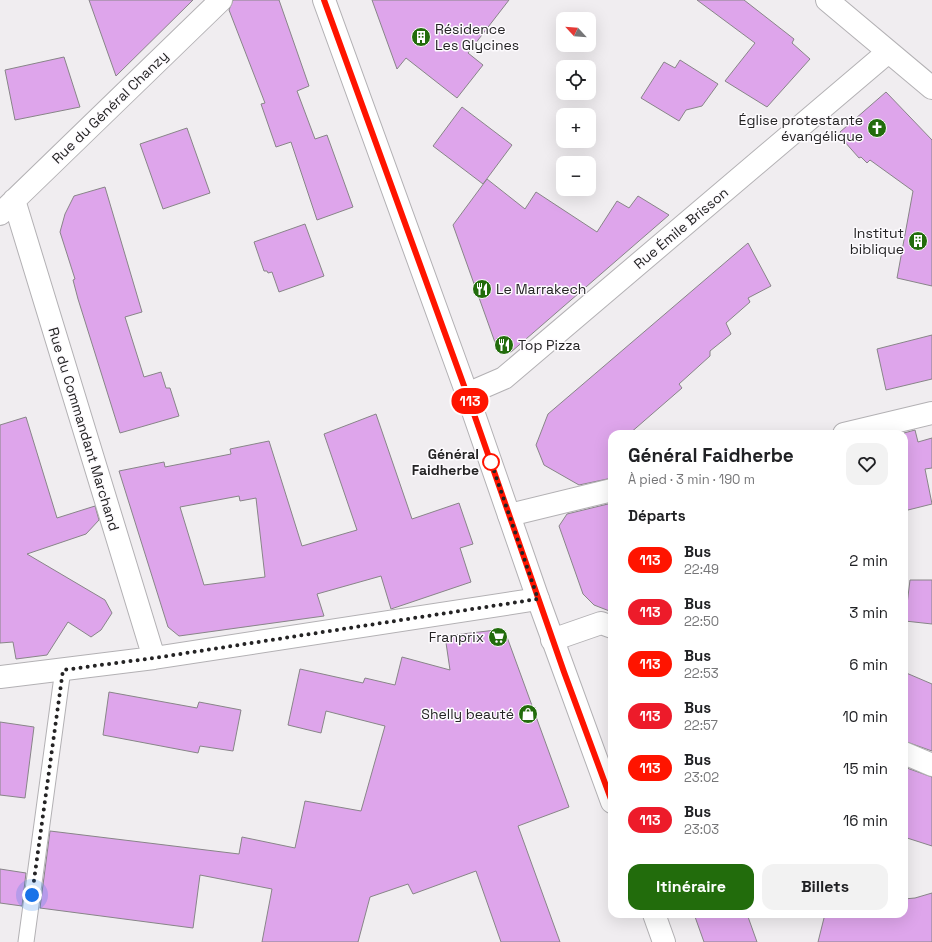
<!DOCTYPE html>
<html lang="fr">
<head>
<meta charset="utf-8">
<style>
  :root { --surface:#fff; --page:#f2f2f2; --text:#202124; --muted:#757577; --accent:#226c0c }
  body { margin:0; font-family:"Space Grotesk",sans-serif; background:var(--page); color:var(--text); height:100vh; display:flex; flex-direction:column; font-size:15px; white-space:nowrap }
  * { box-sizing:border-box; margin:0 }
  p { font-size:13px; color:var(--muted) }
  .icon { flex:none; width:22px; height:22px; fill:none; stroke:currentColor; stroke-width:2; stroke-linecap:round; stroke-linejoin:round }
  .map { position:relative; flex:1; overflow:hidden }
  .side { position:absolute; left:608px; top:430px; width:300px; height:488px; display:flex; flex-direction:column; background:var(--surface); border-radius:12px; box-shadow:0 4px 16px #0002 }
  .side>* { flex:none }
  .badge { padding:0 8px; border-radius:13px; font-size:14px; line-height:26px }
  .needle { width:26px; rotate:296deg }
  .controls { position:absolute; left:556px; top:12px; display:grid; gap:8px }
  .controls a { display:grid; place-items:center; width:40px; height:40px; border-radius:8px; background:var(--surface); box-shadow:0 4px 16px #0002; font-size:20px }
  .you { position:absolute; width:20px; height:20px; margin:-10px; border:3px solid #fff; border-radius:50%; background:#1a73e8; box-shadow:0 0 0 6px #1a73e833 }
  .map>.badge { position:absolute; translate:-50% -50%; box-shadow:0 0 0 2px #fff }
  h2 { padding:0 20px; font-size:15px; line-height:36px }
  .round { display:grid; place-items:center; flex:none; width:42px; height:42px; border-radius:12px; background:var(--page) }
  .headline { display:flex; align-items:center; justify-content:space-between; height:68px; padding:0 20px }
  h1 { font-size:19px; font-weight:800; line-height:30px }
  .primary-button { display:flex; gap:8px; margin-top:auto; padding:8px 20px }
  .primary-button a { flex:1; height:46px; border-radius:12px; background:var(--accent); color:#fff; font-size:16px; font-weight:800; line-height:46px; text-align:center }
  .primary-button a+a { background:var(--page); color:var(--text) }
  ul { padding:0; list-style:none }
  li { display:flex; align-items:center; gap:12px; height:52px; padding:0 20px }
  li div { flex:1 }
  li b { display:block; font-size:15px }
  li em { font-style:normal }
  li .badge { min-width:44px; font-weight:700; text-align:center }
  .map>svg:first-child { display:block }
</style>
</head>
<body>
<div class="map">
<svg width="932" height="942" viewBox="0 0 932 942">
  <rect width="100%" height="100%" fill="#f0edf0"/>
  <path fill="#dea5eb" stroke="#888588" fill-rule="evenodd" d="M89 0H193L116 76Z
    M233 0H279L309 86 297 91 315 139 327 135 353 207 317 220 291 142 276 147 261 104 265 103 229 10Z
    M372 0H509L468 53 483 65 457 98 406 58 397 69Z
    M697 0H744L794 39 792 43 810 59 767 107 725 81 755 43Z
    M64 57 80 107 15 120 5 70Z
    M680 60 718 84 702 106 686 110 679 121 641 98 664 62 675 68Z
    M886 92 932 140V286L897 278 913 191 870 160 867 163 861 157 859 158 844 141 845 139 840 132Z
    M462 107 512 145 483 184 433 146Z
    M187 128 210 193 163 209 140 144Z
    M487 179 525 209 536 192 597 232 617 201 629 208 638 196 669 215 511 352 497 348 453 225Z
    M105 187 142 312 125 317 144 377 161 372 166 388H170L179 416 120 433 78 299 73 280 75 279 60 232 65 214 74 196Z
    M305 224 324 276 279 292 272 272 268 273 267 271H264L254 242Z
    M748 243 771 286 748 298 750 302 726 323 731 334 710 351V356L679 384 682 388 629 434H612V478L579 485 544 465 536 445 548 414Z
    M932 335V379L886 390 877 349Z
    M376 414 412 519 459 503 473 544 460 548 471 582 391 609 381 576 317 594 324 616 179 636 168 627 119 471 164 462 165 467 231 454 230 449 269 441 302 546 357 530 324 434ZM239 496 240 501 256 498 265 577 204 585 180 507Z
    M26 417 57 518 95 506 99 520 86 534 27 554 105 600 112 613 101 630 91 637 68 622 47 655 16 659 13 642 0 643V425Z
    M915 430 918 442 932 438V468L925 469 932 504 904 511V433Z
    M612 503V612L594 605 583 594 559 526 567 514Z
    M910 580H932V624L905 621Z
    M496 630 507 637 569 807 518 826 560 942H501L476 871 413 894 408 884 370 897 358 942H262L272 889 200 875 193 928 40 908 50 831 239 854 242 837 295 848 305 801 361 811 385 726 326 711 321 733 288 725 300 669 363 683 365 678 395 685 402 657 450 670 445 636Z
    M904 672 932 684V751L904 741Z
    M109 692 197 708 199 702 241 710 233 751 200 746 198 753 103 735Z
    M0 722 34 727 25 798 0 795Z
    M904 767 932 777V846L904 837Z
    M0 869 26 873 22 906 0 903Z
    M932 893V942H818L825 914H904V899L915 898Z
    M694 914H747L757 942H704Z"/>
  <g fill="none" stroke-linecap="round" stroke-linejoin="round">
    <defs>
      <path id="service" d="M26 942 63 669"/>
      <path id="minor" d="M827 0 932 88
        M14 200 154 658
        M0 214 221 0
        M467 394 504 378 888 52
        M844 434 932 413
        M509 515 612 490
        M552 640 601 623 612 627
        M0 677 154 658 538 599
        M904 753 932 765"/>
      <path id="primary" d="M324 0 467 394 538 599 612 802
        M654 914 664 942"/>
    </defs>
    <use href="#service" stroke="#b3b1b4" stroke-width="17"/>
    <use href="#minor" stroke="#b3b1b4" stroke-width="24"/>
    <use href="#primary" stroke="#b3b1b4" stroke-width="24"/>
    <use href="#service" stroke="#fff" stroke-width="15"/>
    <use href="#minor" stroke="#fff" stroke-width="22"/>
    <use href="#primary" stroke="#fff" stroke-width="22"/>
  </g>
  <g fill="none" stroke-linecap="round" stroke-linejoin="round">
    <defs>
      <path id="line" d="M324 0 467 394 564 672 612 802"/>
    </defs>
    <use href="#line" stroke="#fff" stroke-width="9"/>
    <use href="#line" stroke="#ff1400" stroke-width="6"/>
    <path stroke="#242324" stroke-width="4" stroke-dasharray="0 7.2" d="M32 895 63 670 154 658 538 599 491 462"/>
  </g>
  <defs>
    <symbol id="building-disc" viewBox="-11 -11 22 22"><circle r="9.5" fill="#226c0c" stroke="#fdfbfe"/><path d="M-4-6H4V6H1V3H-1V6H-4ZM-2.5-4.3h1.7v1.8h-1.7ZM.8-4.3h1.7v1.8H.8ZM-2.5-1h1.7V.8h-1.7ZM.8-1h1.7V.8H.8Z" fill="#fff"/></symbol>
    <symbol id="church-disc" viewBox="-11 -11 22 22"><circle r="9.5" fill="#226c0c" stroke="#fdfbfe"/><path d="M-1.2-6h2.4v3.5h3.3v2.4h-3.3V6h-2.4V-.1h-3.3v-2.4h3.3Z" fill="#fff"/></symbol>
    <symbol id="restaurant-disc" viewBox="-11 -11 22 22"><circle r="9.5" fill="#226c0c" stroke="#fdfbfe"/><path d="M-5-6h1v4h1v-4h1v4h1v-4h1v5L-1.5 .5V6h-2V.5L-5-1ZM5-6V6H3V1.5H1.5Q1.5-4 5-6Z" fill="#fff"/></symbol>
    <symbol id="supermarket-disc" viewBox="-11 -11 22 22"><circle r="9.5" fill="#226c0c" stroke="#fdfbfe"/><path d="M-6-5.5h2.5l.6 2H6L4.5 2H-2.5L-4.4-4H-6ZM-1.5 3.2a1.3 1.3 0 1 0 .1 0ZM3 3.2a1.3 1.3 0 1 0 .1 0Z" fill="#fff"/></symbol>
    <symbol id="shop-disc" viewBox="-11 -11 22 22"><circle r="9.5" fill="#226c0c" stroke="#fdfbfe"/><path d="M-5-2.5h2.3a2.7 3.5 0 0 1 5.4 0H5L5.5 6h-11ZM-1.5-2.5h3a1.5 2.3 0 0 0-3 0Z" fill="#fff"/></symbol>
  </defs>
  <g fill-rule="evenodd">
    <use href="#building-disc" x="410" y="26" width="22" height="22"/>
    <use href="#church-disc" x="866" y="117" width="22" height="22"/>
    <use href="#building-disc" x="907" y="230" width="22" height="22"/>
    <use href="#restaurant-disc" x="471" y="278" width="22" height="22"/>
    <use href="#restaurant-disc" x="493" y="334" width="22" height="22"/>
    <use href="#supermarket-disc" x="487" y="626" width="22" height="22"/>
    <use href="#shop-disc" x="517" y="703" width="22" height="22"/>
  </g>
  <circle fill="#fff" stroke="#ff1400" stroke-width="2" cx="491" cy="462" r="8"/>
  <g text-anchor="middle" stroke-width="3" stroke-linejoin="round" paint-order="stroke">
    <g font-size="14" fill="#242324" stroke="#fdfbfe" text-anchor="end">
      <text x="435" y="34" text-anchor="start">Résidence<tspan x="435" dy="16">Les Glycines</tspan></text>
      <text x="863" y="125">Église protestante<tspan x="863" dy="16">évangélique</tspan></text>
      <text x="904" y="238">Institut<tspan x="904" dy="16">biblique</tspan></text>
      <text x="496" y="294" text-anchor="start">Le Marrakech</text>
      <text x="518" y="350" text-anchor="start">Top Pizza</text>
      <text x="484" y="642">Franprix</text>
      <text x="514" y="719">Shelly beauté</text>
    </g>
    <g font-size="14" fill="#242324" stroke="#fdfbfe">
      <text transform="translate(110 107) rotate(-44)" y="5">Rue du Général Chanzy</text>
      <text transform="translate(681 228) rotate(-40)" y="5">Rue Émile Brisson</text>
      <text transform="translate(84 429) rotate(73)" y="5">Rue du Commandant Marchand</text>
    </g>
    <g font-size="14" font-weight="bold" fill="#242324" stroke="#fdfbfe" text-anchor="end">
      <text x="479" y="459">Général<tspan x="479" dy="16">Faidherbe</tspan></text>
    </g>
  </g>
</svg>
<div class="controls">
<a><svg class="needle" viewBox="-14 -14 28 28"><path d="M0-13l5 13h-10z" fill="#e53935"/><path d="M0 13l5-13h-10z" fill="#757577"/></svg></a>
<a><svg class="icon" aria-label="locate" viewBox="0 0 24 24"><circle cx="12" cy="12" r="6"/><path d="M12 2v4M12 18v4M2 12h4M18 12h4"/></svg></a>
<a>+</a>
<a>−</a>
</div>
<div class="you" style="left:32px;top:895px"></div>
<b class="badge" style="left:470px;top:401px;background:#ff1400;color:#fff">113</b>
<section class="side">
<div class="headline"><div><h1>Général Faidherbe</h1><p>À pied · 3 min · 190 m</p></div><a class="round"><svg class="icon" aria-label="heart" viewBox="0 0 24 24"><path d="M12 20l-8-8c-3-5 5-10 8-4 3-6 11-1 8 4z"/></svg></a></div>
<h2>Départs</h2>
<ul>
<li><span class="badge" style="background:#ff1400;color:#fff">113</span><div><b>Bus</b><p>22:49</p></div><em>2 min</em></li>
<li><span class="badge" style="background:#ed1b2a;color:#fff">113</span><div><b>Bus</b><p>22:50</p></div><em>3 min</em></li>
<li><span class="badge" style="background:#ff1400;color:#fff">113</span><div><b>Bus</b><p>22:53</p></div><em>6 min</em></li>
<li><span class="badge" style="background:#ed1b2a;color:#fff">113</span><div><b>Bus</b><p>22:57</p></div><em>10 min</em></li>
<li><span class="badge" style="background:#ff1400;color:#fff">113</span><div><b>Bus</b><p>23:02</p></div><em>15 min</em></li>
<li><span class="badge" style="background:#ed1b2a;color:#fff">113</span><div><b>Bus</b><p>23:03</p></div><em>16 min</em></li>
</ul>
<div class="primary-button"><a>Itinéraire</a><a>Billets</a></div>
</section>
</div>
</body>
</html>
